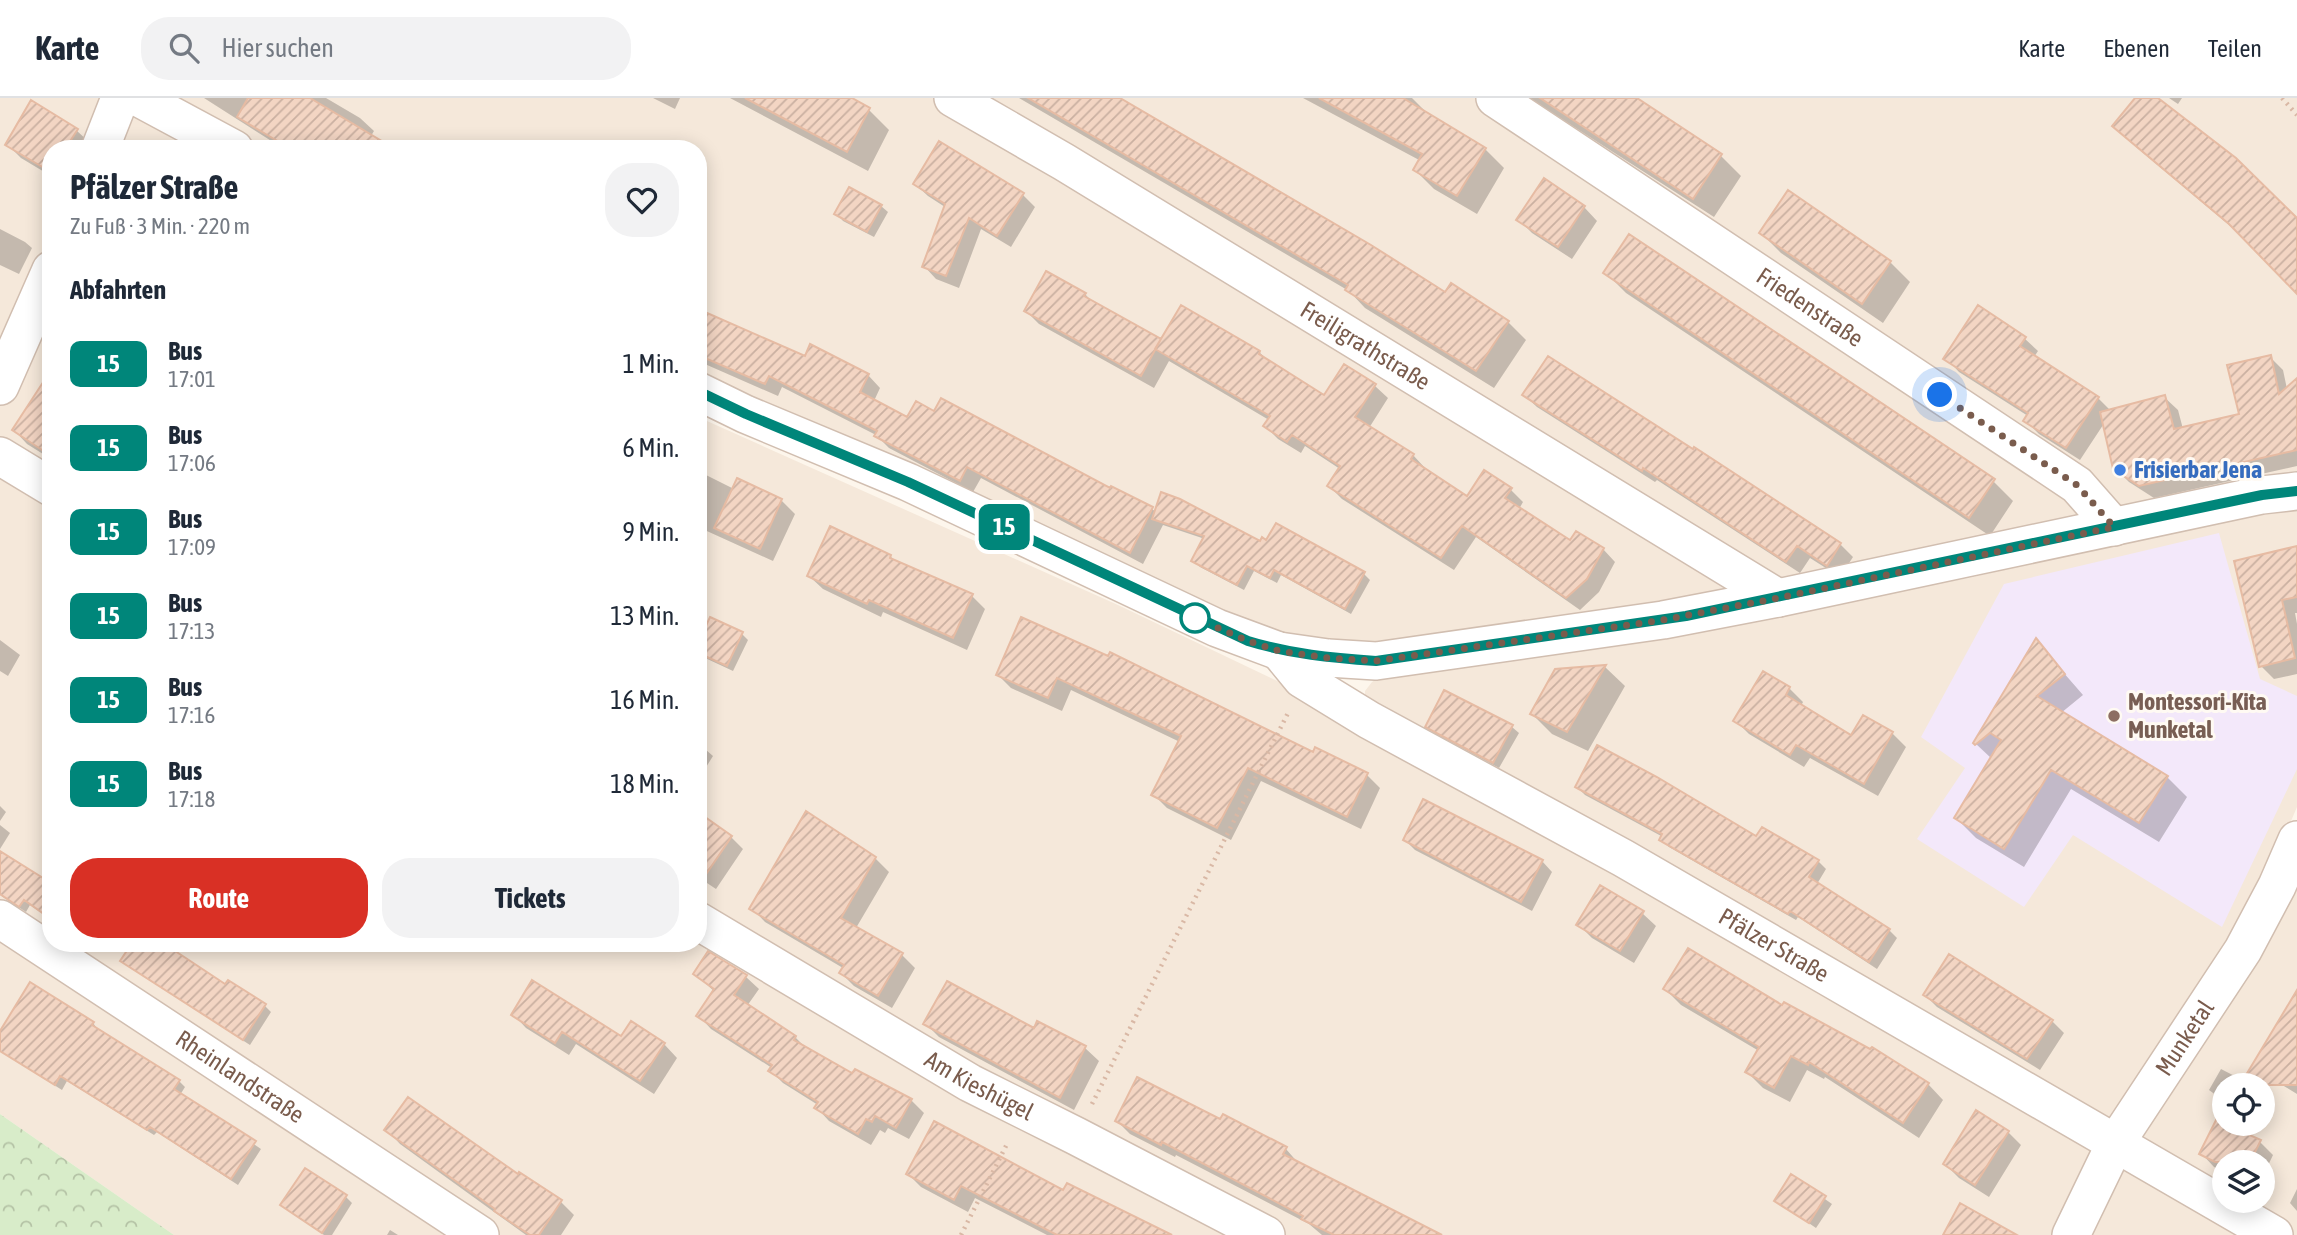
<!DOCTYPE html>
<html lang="de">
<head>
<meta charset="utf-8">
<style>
  :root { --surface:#fff; --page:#f2f2f3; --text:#1f2937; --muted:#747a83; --line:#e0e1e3; --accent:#d93025 }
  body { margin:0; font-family:"Asap Condensed",sans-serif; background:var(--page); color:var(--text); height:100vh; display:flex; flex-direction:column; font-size:26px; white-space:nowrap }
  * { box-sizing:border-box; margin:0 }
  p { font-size:23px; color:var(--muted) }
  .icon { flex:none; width:38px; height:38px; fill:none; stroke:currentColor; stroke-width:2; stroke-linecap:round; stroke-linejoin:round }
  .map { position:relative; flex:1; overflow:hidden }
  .sheet { position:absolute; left:42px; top:42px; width:665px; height:812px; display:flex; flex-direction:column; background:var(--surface); border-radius:28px; box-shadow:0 4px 18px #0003 }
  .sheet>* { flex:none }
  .badge { padding:0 14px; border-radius:10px; font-size:24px; line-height:46px }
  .tools { position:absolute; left:2212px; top:975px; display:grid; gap:14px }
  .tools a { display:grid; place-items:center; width:63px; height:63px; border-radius:50%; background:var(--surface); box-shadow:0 4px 18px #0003; font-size:35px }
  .you { position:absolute; width:35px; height:35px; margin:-18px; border:5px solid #fff; border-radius:50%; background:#1a73e8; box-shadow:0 0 0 10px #1a73e833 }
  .map>.badge { position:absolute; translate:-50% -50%; box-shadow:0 0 0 4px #fff }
  h2 { padding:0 28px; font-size:26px; line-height:63px }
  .round { display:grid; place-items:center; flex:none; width:74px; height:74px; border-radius:28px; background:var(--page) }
  .headline { display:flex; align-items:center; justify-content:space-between; height:119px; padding:0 28px }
  h1 { font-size:33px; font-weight:700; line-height:52px }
  .button { display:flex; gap:14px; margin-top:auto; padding:14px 28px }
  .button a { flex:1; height:80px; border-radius:28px; background:var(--accent); color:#fff; font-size:28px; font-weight:700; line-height:80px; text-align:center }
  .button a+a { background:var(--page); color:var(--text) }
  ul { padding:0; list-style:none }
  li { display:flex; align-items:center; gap:21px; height:84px; padding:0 28px }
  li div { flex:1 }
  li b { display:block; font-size:26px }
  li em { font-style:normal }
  li .badge { min-width:77px; font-weight:700; text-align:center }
  header { display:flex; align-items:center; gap:42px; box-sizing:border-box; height:98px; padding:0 35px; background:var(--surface); border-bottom:2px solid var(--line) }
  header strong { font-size:33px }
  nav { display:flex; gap:38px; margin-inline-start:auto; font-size:24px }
  .search { width:490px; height:63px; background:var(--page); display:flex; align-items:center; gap:18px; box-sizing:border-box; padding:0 24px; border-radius:28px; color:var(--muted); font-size:26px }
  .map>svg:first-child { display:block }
</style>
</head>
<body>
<header>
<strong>Karte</strong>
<div class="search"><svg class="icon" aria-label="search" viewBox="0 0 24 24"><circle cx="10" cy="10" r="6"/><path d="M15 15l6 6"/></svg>Hier suchen</div>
<nav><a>Karte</a><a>Ebenen</a><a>Teilen</a></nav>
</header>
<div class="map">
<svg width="2297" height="1137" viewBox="0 0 2297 1137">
  <defs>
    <pattern id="forest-crowns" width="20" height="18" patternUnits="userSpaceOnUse" patternTransform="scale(1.75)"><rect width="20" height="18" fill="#d8ecc9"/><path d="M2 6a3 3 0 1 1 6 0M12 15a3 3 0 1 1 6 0" fill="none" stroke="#b4c2a5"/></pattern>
    <pattern id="building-hatch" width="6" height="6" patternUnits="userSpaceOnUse" patternTransform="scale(1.75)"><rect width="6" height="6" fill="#f3d5c3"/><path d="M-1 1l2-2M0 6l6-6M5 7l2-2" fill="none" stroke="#cab0a1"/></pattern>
  </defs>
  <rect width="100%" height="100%" fill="#fdf6ec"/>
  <path fill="#f5e8da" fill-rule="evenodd" d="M0 0H103L200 51H51V845H698V319L1118 507 1313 600 1471 685 2092 1048 2094 1058 2052 1137H174L0 1016Z
    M164 0H2297V378L1661 509 1373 546 1333 543 1269 532 1180 501 698 285V51H251Z
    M2297 408V709L2265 784 2115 1026 1909 910 1622 738 1488 673 1365 603V593L1372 584 1379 579 1665 535 1969 480 2263 411Z
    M2297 775V1137H2085L2120 1063ZM2224 987H2263V1026H2224ZM2224 1064H2263V1102H2224Z"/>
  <path fill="#f3e8fa" d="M2219 435 2260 581 2297 598V671L2222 829 2073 737 2024 809 1917 741 1965 670 1921 639 2004 486Z"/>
  <path fill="url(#forest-crowns)" d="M0 1016 174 1137H0Z"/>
  <path fill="#0003" d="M204 0H326L360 20 374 33 371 38 392 51H284Z
    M653 0H680L675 11Z
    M730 0H848L869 12 889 32 868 73Z
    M1019 0H1117L1446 197 1508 224 1526 242 1494 290 1365 210 1349 193Z
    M1303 0H1412L1428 16 1485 51 1504 70 1477 116 1434 91 1415 72 1421 63Z
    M1529 0H1634L1721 58 1741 78 1714 119Z
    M2137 0H2156L2297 122V194L2248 143 2135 48 2115 28Z
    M2169 0H2182L2178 6Z
    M76 32 90 45 87 51H51V78L21 60 7 46Z
    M915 86 1023 97 1035 109 1011 149 981 131 959 190 936 181 924 168 945 109 928 98Z
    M1788 95 1890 164 1910 184 1883 225 1781 155 1761 135Z
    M881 108 888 114 874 139 843 123 837 116Z
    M1584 109 1597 123 1572 161 1532 135 1518 121Z
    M0 131 25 144 32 150 19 176 0 167Z
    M1606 175 1993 383 2013 403 1990 438 1626 195Z
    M1085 196 1094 206 1160 243 1259 254 1270 264 1324 299 1375 288 1388 300 1369 330 1413 357 1425 370 1424 372 1468 401 1510 391 1523 404 1519 411 1571 444 1603 451 1615 464 1599 494 1580 512 1476 439 1454 472 1342 401 1329 388 1340 371 1305 348 1301 355 1278 341 1265 328 1269 322 1169 263 1154 290 1039 226 1026 213Z
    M698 209 708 218 805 260 868 277 880 290 874 303 908 322 1110 392 1152 411 1156 414 1364 476 1370 482 1351 516 1281 477 1277 485 1254 473 1244 492 1200 469 1193 462 1205 441 1163 427 1143 466 981 380 973 394 889 350 876 337 782 289 778 298 698 263Z
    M2024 240 2038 253 2034 259 2098 300 2111 313 2164 299 2178 312 2183 331 2241 318 2270 259 2283 272 2287 291 2297 282V368L2154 400 2129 384 2115 370 2105 324 2080 362 2039 336 2025 322 2028 318 1959 274 1946 260Z
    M51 286V361L27 346 14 332Z
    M1524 297 1840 446 1853 459 1840 479 1810 460 1800 475 1657 382 1655 384 1537 309Z
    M698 373 734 391 781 402 795 416 773 463 698 429Z
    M2297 450V515H2295L2297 526V576L2274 581 2261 568Z
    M890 458 896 464 972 498 985 511 967 552 883 514 881 519 823 491 809 478Z
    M1022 522 1313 657 1367 677 1380 690 1361 731 1261 683 1231 742 1167 710 1153 696 1180 644 1071 592 1062 613 1011 590 998 577Z
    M742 536 748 542 733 573 703 559 698 554Z
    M0 542 20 557 8 578 0 573Z
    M2036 543 2083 597 2061 615 2167 679 2187 699 2159 744 2071 691 2024 769 1976 740 1956 720 1992 661 1975 645Z
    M1605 569 1625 588 1588 653 1552 636 1532 616Z
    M1764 575 1789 590 1803 604 1801 608 1852 639 1892 635 1906 649 1878 698 1810 660 1804 669 1749 636 1735 622Z
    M1445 594 1512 629 1519 635 1499 670 1434 635 1427 628Z
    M698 645 713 658 698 682Z
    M1577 689 1757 741 1818 763 1826 771 1817 786 1889 832 1897 840 1877 871 1798 819 1796 822 1669 749 1661 742 1663 739 1585 697Z
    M1424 703 1542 763 1552 774 1532 813 1415 752 1405 742Z
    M0 708 6 714 0 723Z
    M698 716 731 739 743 751 716 791 698 779Z
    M807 716 875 760 889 774 856 830 902 857 915 870 892 910 854 888 841 875 843 870 765 824 752 810Z
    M0 727 10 735 0 751Z
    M0 755 40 781 51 766V821L30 807 26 814 0 797Z
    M1642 815 1656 828 1634 865 1592 840 1579 827Z
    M709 856 746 879 759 891 747 908 795 939 808 952 853 977 911 1002 924 1015 909 1041 888 1030 885 1035 880 1032 871 1047 829 1023 817 1010 818 1007 783 985 770 972 772 970 711 931 699 918 715 894 695 876Z
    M123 863 225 888 265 908 271 914 250 947 129 869Z
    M1665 891 1928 986 1943 1002 1919 1040 1825 979 1824 981 1807 972 1790 1004 1763 990 1747 974 1759 953 1681 907Z
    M1925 897 2052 923 2064 935 2040 972 1937 909Z
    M2297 909V996L2269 979Z
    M513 916 621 940 664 946 677 960 654 996 576 946 569 957 526 930Z
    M93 925 99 933 179 983 185 989 180 997 261 1051 238 1087 157 1034 154 1037 67 983 62 992 0 953V936Z
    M1038 925 1085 950 1099 963 1074 1012 939 939 926 926 1035 932Z
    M2221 971 2252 987H2224V1003L2209 992Z
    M2218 1022 2260 1044 2273 1057 2263 1078V1064H2224V1074L2214 1069 2201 1055Z
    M1117 1023H1221L1286 1051 1299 1066 1438 1137H1322L1309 1126 1176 1057 1175 1059 1130 1036Z
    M387 1032 518 1079 561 1104 574 1117 561 1137H526L400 1046Z
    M2008 1034 2021 1047 1989 1099 1959 1080 1945 1066Z
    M908 1076 1064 1094 1168 1137H1047L975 1100 968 1114 921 1089Z
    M1792 1078 1832 1106 1816 1130 1776 1103Z
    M2297 1091V1113L2290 1105Z
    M346 1099 352 1105 332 1137H324L282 1107Z
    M390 1132 398 1137H387Z"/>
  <path fill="url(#building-hatch)" stroke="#e6bba3" stroke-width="2" d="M248 0H310L395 51H291L237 19Z
    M745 0H852L870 10 847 54Z
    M1028 0H1120L1371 147 1445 194 1451 185 1509 223 1476 273 1345 192 1348 187Z
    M1319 0H1403L1486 50 1457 98 1413 72 1422 56Z
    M1540 0H1637L1722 56 1693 101Z
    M2135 0H2158L2236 60 2297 120V196L2229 126 2112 28Z
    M31 2 78 31 65 51H51V74L5 47Z
    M939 43 1024 95 997 138 969 120 946 178 922 169 945 106 913 86Z
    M1544 80 1585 108 1558 149 1516 122Z
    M849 89 882 107 867 134 834 116Z
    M1788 92 1891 163 1862 206 1759 135Z
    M1629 136 1995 381 1969 420 1603 175Z
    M1046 173 1086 195 1084 198 1161 241 1141 278 1024 213Z
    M1181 207 1260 253 1259 256 1324 297 1344 266 1376 286 1355 319 1414 356 1411 361 1467 398 1484 372 1512 390 1505 400 1570 442 1576 433 1604 450 1587 481 1566 500 1462 428 1441 460 1327 388 1340 368 1292 337 1287 344 1263 328 1270 318 1155 251Z
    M1978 207 2026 239 2020 248 2099 299 2066 350 2023 323 2028 315 1943 261Z
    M698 211 805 258 810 246 869 276 860 294 907 319 916 303 934 313 941 300 1110 390 1111 388 1153 409 1130 455 967 369 960 383 874 338 877 333 769 278 765 286 698 257Z
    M2271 257 2279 296 2297 280V352L2139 388 2113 371 2100 314 2165 297 2174 331 2239 316 2227 267Z
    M1548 258 1693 351 1694 349 1841 445 1827 468 1797 448 1786 464 1643 370 1642 373 1522 297Z
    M51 272V358L12 332Z
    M737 380 782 401 760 451 714 430Z
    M1161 394 1180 401 1260 443 1262 439 1266 442 1276 425 1365 474 1345 511 1274 472 1270 480 1247 468 1237 487 1191 463 1204 438 1152 421Z
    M830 428 891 457 890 460 973 496 953 540 869 502 867 506 807 478Z
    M2297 448V499L2282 502 2295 560 2259 569 2234 463Z
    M710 519 743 534 727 568 698 555V545Z
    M1021 519 1108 558 1110 554 1313 654 1315 649 1368 675 1347 719 1248 670 1217 730 1151 697 1181 638 1057 580 1048 600 996 577Z
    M2036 540 2065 576 2037 598 2168 678 2139 725 2051 672 2004 751 1954 720 2001 642 1990 635 1975 647 1973 645Z
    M1606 567 1567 634 1530 616 1555 571Z
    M1763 573 1790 589 1786 597 1851 637 1863 617 1893 634 1864 686 1796 647 1790 657 1733 623Z
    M1444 592 1513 627 1493 665 1425 629Z
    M1597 647 1657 679 1756 738 1762 729 1819 762 1809 779 1890 831 1869 864 1790 813 1788 816 1659 742 1662 736 1575 689Z
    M1423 701 1543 762 1521 804 1403 742Z
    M806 713 876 759 841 820 903 855 878 898 839 875 844 867 749 811Z
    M698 714 732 738 698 788Z
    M0 753 51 785V821L24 802 19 809 0 796Z
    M1600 787 1644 813 1620 853 1576 827Z
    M132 845H163L225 886 228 882 266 906 243 942 120 863Z
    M1688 850 1782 907 1784 904 1870 951 1872 949 1929 985 1903 1025 1809 964 1808 967 1791 958 1774 990 1745 974 1759 949 1663 891Z
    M708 853 747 877 734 897 796 938 794 942 852 975 855 971 912 1001 896 1030 875 1018 872 1024 866 1021 858 1036 814 1010 818 1004 768 973 772 967 696 918 714 891 693 876Z
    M1949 856 2053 922 2027 961 1923 897Z
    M532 882 621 938 631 923 665 945 640 983 562 934 555 945 511 917Z
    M947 883 1034 930 1037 923 1086 948 1060 1000 923 926Z
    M30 884 94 924 92 927 180 982 174 991 256 1043 231 1081 150 1029 147 1032 60 978 55 987 0 953V933Z
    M2297 892V987H2240Z
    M1137 979 1220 1021 1223 1016 1287 1049 1283 1056 1442 1137H1334L1301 1121 1303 1118 1162 1044 1161 1047 1115 1023Z
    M408 999 518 1076 519 1074 562 1102 539 1137H530L494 1113 495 1111 384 1032Z
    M1976 1012 2009 1033 1975 1087 1943 1066Z
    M2217 1020 2224 1026 2261 1042 2250 1064H2215L2199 1056Z
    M934 1023 1063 1092 1067 1085 1172 1137H1057L961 1088 954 1102 906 1076Z
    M305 1070 347 1097 322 1135 280 1107Z
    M1791 1076 1826 1098 1809 1125 1774 1103Z
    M1960 1105 2017 1137H1943Z"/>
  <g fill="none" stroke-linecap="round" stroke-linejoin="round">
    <defs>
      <g id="minor">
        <path d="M139 0 234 51"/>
        <path id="s1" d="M953 0 1064 64 1778 500"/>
        <path id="s2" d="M1495 0 2077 387 2114 429"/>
        <path d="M100 51 120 0"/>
        <path d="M0 288 51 172"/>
        <path d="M698 293 745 316 908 384 1217 530 1279 553 1328 560 1376 563 1663 522 1778 500 2262 397 2297 393"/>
        <path d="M0 358 51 389"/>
        <path id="s3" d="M1279 553 1302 581 1369 622 1623 760 2274 1137"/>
        <path id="s4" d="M0 821 480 1137"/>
        <path id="s5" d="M698 823 970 985 1076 1038 1266 1137"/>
        <path id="s6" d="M2071 1137 2115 1046 2243 852 2277 788 2297 742"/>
      </g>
    </defs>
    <use href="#minor" stroke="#d1beb0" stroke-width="40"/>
    <path stroke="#d9b8a5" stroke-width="4.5" stroke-dasharray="2 5" stroke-linecap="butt" d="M2282 0 2297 17
      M1092 1006 1289 613
      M961 1137 1008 1044"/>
    <use href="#minor" stroke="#fff" stroke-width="37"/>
  </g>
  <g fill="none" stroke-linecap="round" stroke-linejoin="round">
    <defs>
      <path id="line" d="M698 293 746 316 908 384 1248 543C1290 556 1332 560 1376 563L1686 518 2262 397 2297 393"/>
    </defs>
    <use href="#line" stroke="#fff" stroke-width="16"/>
    <use href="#line" stroke="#00867a" stroke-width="10"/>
    <path stroke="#7a5c4d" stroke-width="7" stroke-dasharray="0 12.6" d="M1195 520 1248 543 1279 553 1328 560 1376 563 1663 522 1778 500 2114 429 2077 387 1940 297"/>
  </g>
  <circle fill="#3f7fe0" stroke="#fffaf3" stroke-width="2.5" cx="2120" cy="372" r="7"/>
  <circle fill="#fff" stroke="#00867a" stroke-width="3.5" cx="1195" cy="520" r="14"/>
  <circle fill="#8d6e63" stroke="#fffaf3" stroke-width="2.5" cx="2114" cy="618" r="7"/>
  <g text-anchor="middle" stroke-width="6" stroke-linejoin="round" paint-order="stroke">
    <g font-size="24" fill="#7a5c4d" stroke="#fffaf3">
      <text dy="8" stroke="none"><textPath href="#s2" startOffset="378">Friedenstraße</textPath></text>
      <text dy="8" stroke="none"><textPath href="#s1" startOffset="481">Freiligrathstraße</textPath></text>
      <text dy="8" stroke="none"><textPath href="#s3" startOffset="578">Pfälzer Straße</textPath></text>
      <text dy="8" stroke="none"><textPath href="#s6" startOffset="228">Munketal</textPath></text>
      <text dy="8" stroke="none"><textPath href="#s4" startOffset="287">Rheinlandstraße</textPath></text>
      <text dy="8" stroke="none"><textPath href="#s5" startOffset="326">Am Kieshügel</textPath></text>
    </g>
    <g font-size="24" font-weight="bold" fill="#366cbe" stroke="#fffaf3" text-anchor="start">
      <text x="2134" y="380">Frisierbar Jena</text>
    </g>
    <g font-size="24" font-weight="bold" fill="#785e54" stroke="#fffaf3" text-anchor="start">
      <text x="2128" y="612">Montessori-Kita<tspan x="2128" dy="28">Munketal</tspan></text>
    </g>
  </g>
</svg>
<div class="tools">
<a><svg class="icon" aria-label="locate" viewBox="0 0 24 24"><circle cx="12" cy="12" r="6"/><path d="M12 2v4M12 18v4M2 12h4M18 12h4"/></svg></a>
<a><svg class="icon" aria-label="layers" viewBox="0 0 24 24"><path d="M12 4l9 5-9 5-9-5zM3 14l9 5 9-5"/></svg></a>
</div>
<div class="you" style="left:1940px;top:297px"></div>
<b class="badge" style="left:1004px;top:429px;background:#00867a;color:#fff">15</b>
<section class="sheet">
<div class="headline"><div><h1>Pfälzer Straße</h1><p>Zu Fuß · 3 Min. · 220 m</p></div><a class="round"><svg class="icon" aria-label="heart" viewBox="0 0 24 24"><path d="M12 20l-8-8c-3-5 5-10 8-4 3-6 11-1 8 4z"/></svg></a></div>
<h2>Abfahrten</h2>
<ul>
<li><span class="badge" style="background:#00867a;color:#fff">15</span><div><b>Bus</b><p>17:01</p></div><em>1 Min.</em></li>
<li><span class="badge" style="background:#00867a;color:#fff">15</span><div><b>Bus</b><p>17:06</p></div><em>6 Min.</em></li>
<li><span class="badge" style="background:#00867a;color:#fff">15</span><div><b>Bus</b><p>17:09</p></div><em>9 Min.</em></li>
<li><span class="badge" style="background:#00867a;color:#fff">15</span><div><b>Bus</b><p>17:13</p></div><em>13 Min.</em></li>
<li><span class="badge" style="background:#00867a;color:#fff">15</span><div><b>Bus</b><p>17:16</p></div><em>16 Min.</em></li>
<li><span class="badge" style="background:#00867a;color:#fff">15</span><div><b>Bus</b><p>17:18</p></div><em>18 Min.</em></li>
</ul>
<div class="button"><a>Route</a><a>Tickets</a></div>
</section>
</div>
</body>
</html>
